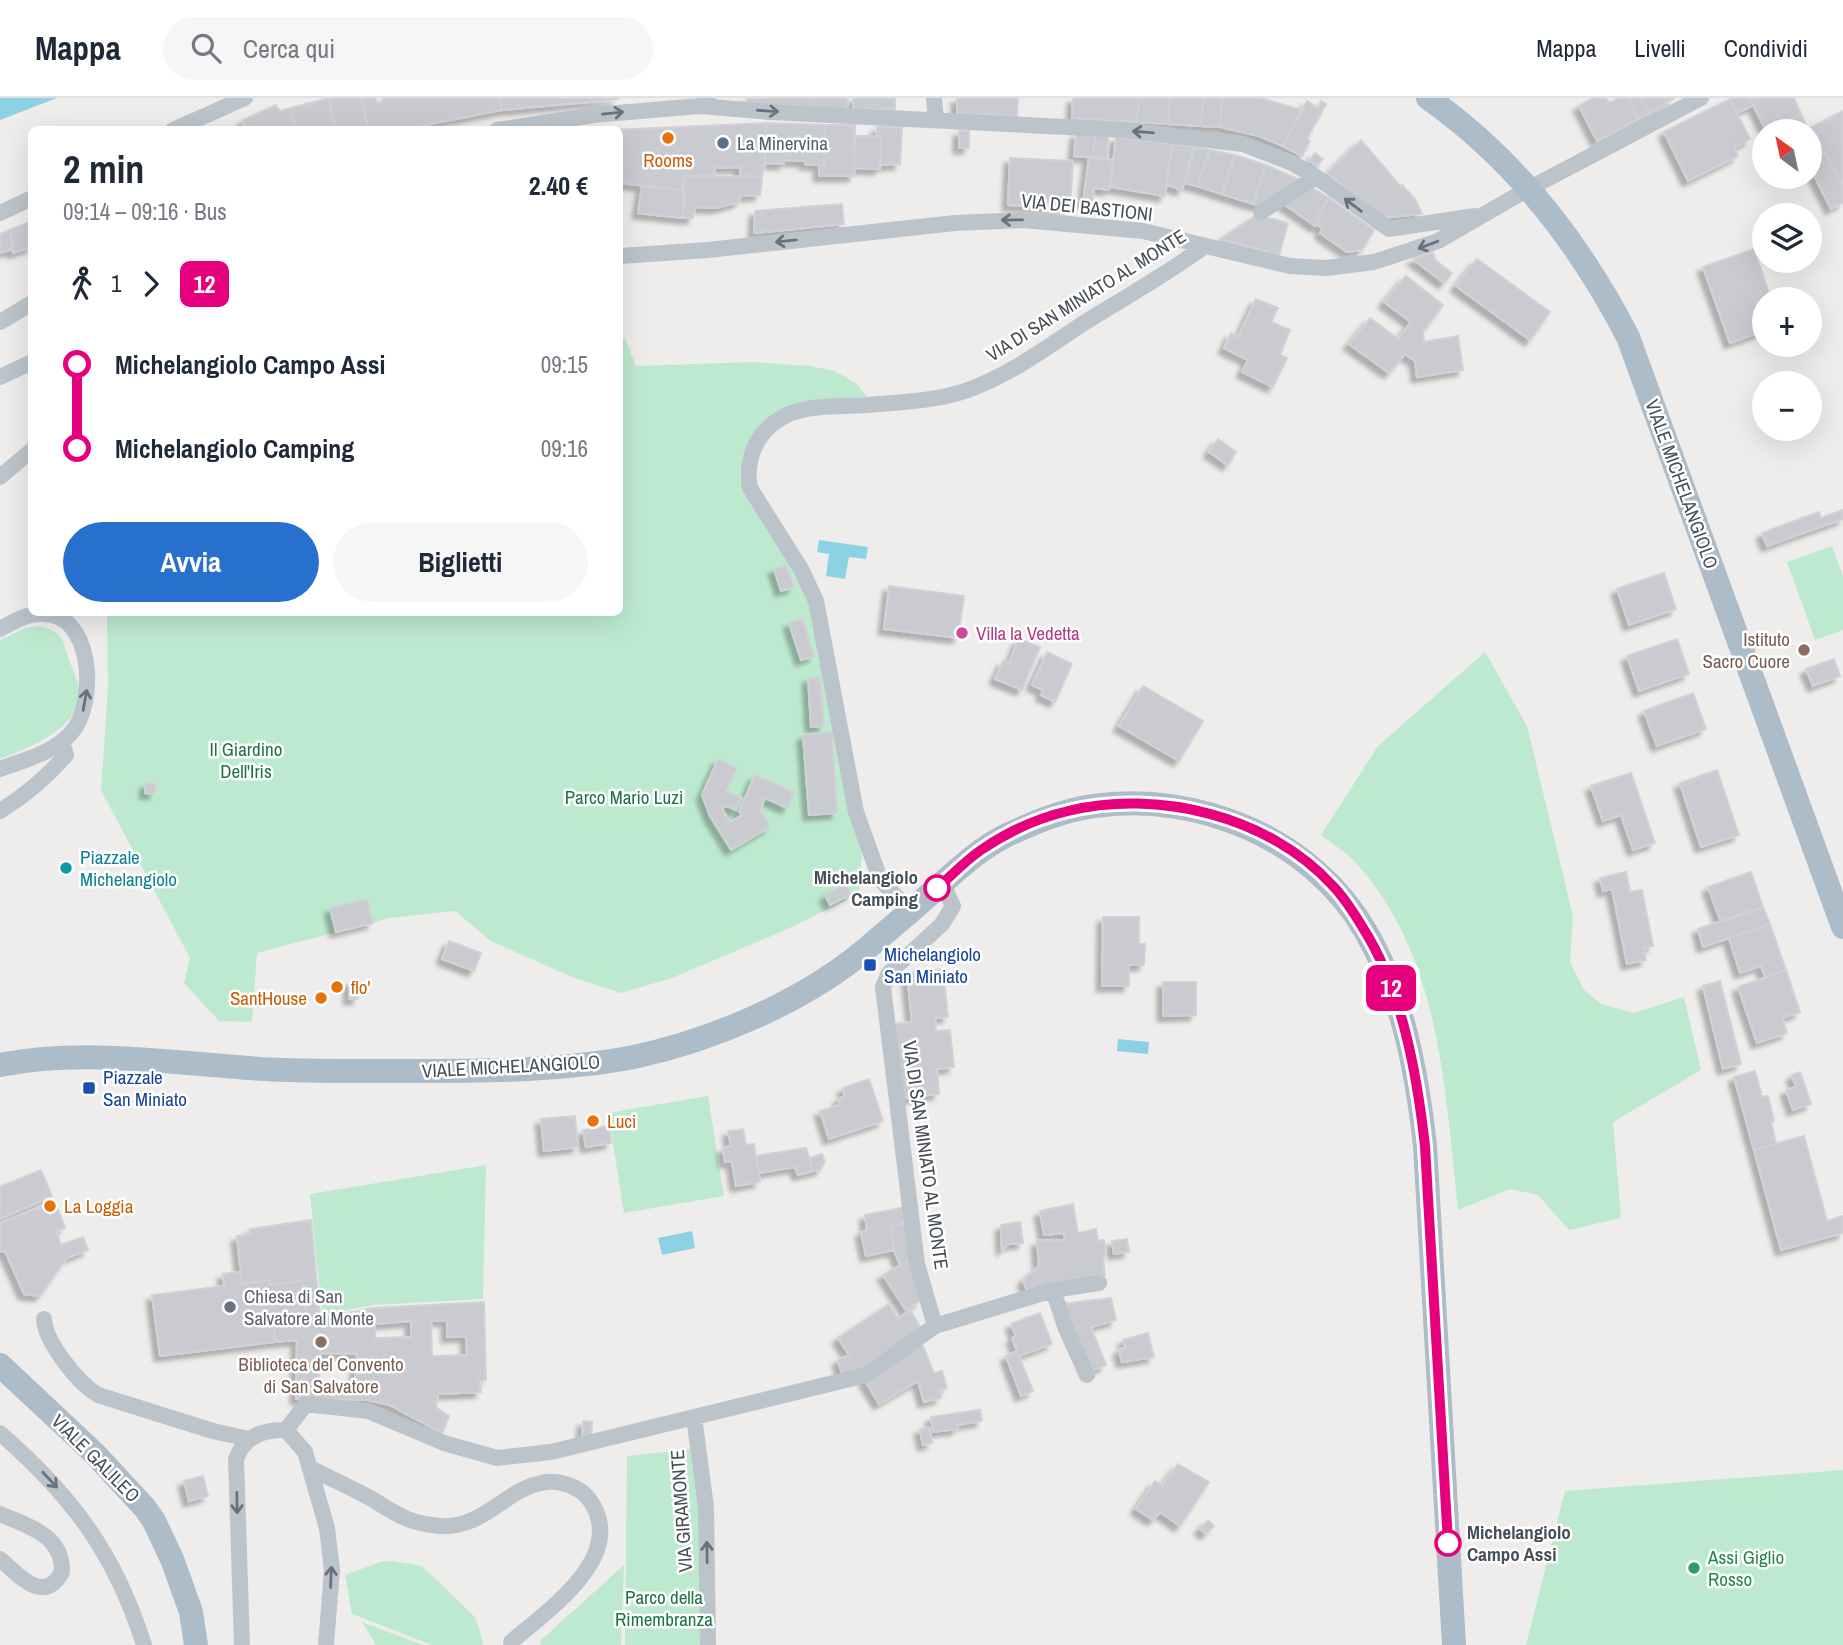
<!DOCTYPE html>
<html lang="it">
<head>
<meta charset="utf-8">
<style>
  :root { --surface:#fff; --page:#f6f6f7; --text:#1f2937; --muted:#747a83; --line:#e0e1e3; --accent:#2770ce }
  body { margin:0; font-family:"Archivo Narrow",sans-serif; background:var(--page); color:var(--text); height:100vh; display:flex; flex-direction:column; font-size:26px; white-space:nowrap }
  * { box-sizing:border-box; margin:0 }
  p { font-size:23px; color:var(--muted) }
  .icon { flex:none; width:38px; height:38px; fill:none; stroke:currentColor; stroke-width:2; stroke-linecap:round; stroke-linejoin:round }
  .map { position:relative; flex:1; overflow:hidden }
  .drawer { position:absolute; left:28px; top:28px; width:595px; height:490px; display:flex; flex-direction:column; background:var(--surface); border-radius:10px; box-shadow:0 7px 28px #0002 }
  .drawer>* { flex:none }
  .badge { padding:0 14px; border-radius:10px; font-size:24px; line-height:46px }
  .needle { width:46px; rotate:327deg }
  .buttons { position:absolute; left:1752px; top:21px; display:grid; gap:14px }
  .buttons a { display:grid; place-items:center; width:70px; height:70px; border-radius:50%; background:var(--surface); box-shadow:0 7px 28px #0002; font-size:35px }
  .map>.badge { position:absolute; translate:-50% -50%; box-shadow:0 0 0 4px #fff }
  .legs { display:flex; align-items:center; gap:10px; height:77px; padding:0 35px; font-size:23px }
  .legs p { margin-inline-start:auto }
  .headline { display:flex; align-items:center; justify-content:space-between; height:119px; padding:0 35px }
  h1 { font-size:38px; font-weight:800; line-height:52px }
  .button { display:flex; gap:14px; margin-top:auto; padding:14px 35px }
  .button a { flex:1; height:80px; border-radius:42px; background:var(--accent); color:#fff; font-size:28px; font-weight:800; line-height:80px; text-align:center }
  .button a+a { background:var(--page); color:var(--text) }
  ul { padding:0 35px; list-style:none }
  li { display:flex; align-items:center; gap:24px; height:84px; font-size:26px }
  li i { display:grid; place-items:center; width:10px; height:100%; margin:0 9px; background:currentColor }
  li i::after { content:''; width:18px; height:18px; margin:-9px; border:5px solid; border-radius:50%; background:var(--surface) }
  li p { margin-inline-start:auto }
  li:first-child i { background:linear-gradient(#0000 50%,currentColor 0) }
  li:last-child i { background:linear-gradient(currentColor 50%,#0000 0) }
  header { display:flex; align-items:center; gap:42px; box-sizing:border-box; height:98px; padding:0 35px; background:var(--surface); border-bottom:2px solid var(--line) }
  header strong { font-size:33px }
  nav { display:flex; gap:38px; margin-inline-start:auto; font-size:24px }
  .search { width:490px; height:63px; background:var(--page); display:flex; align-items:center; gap:18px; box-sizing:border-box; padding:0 24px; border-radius:38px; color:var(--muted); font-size:26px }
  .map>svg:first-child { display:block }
</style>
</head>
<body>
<header>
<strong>Mappa</strong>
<div class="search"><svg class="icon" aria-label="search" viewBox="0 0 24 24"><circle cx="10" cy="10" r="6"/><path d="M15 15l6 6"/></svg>Cerca qui</div>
<nav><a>Mappa</a><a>Livelli</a><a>Condividi</a></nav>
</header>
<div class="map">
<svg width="1843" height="1547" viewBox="0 0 1843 1547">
  <defs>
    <filter id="shadow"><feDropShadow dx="-5.5" dy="5.5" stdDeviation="2" flood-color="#0004"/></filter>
  </defs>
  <rect width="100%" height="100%" fill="#efecec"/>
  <path fill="#bdeace" d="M625 240 636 268 752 264 810 268 835 273 858 287 867 299 813 303 754 335 742 359 740 380 743 394 796 474 811 505 852 718 862 755 859 796 783 833 672 880 621 895 572 879 491 843 455 813 390 820 257 855 252 924 219 923 184 885 190 860 101 692 108 590 107 515 620 514V241Z
    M1832 448 1843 478V532L1815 542 1787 464Z
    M40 528C63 535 62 540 69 562 73 572 79 584 79 594 81 631 28 650 0 661V542L25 530Z
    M1485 554 1527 628 1573 818 1570 864 1584 892 1601 906 1634 915 1684 899 1701 972 1613 1024 1621 1120 1569 1132 1538 1097 1510 1091 1458 1112C1445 993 1441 857 1355 764 1346 754 1332 746 1321 737L1378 648Z
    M708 998 724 1098 624 1115 608 1015Z
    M486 1067 483 1201 373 1207 322 1217 310 1096Z
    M693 1351 699 1407 701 1547H625L627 1358Z
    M1843 1372V1547H1526L1565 1393Z
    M393 1463 422 1468 474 1518 479 1529 483 1547H432L352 1516 345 1477 380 1464Z
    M624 1467 621 1547H541L540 1543Z
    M362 1524 423 1547H376Z"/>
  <path fill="#8dd2e4" d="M0 0H57L0 22Z
    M819 442 868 449 866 461 849 459 845 481 826 478 829 456 817 454Z
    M1118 941 1149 944 1148 956 1117 953Z
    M692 1133 695 1150 662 1157 658 1140Z"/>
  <path fill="#cacbd1" stroke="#d0d2d7" stroke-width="2" fill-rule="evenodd" filter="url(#shadow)" d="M329 0 335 32H295L291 10Z
    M329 0H361L369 32H335Z
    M361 0H375L377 5 383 4V0H500L502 12 400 32H369Z
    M500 0H618V1L502 12Z
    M747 0H813L814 9 747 6Z
    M813 0H848L847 11 814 9Z
    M853 0H895V11H853Z
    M957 0H1018L1017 18 957 15Z
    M1073 0H1139L1137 24 1072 20Z
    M1139 0H1170L1168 26 1137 24Z
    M1170 0H1203L1201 28 1168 26Z
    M1203 0H1222L1220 29 1201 28Z
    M1222 0H1260L1302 12 1283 48 1259 38 1220 29Z
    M1593 0H1606L1609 5 1619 0H1628L1638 21 1597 43 1579 8Z
    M1628 0H1640L1650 15 1638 21Z
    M1640 0H1674L1650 15Z
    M1733 0H1750L1754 7 1737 15 1730 1Z
    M1750 0H1794L1801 16 1766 33Z
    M1730 1 1750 41 1734 50 1738 58 1688 83 1664 34Z
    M1307 3 1318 10 1321 3 1326 6 1307 41 1310 43 1302 58 1283 48Z
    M276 7 280 13 291 10 295 32H244L243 22Z
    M1843 13V89L1812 29Z
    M1801 16 1808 31 1812 29 1843 89V105L1831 111 1810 69V33H1791L1786 23Z
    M766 25 765 65 762 79 740 78V69L715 70V78H684L682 92 620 85V32H611Z
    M766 25 825 27 824 67 805 66V63L784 62V66L765 65Z
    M825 27H855L854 78H819V67H824Z
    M877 29H902L900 66 881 67V38H876Z
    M959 33H969V50H959Z
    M1076 35 1095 37 1093 59 1074 58Z
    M1095 37 1108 39 1107 61 1093 59Z
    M854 38H881L880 71 854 70Z
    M1116 39 1172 46 1165 98 1110 89Z
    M1361 42 1401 89 1402 87 1415 101 1422 116 1382 120 1327 75Z
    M1172 46 1194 49 1182 92 1167 87Z
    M1194 49 1210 52 1197 88 1185 85Z
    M1210 52 1235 57 1222 96 1197 88Z
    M1315 55 1323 61 1317 68 1309 63Z
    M1235 57 1266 67 1253 106 1222 96Z
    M1089 59 1113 62 1109 92 1094 90 1092 106 1083 105Z
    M1010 60 1073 63 1070 110 1008 107Z
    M1266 67 1298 81 1295 90 1265 108 1253 106Z
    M684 78 762 79 760 97 741 98 739 104 716 110 695 109 693 120H683Z
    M1307 87 1329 100 1317 119 1320 122 1315 128 1281 104Z
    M642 88 682 92V96H685L683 120 638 115Z
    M1329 100 1374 132 1362 152 1347 154 1320 135 1323 131 1317 127 1320 122 1317 119Z
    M842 106 844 126 754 135 755 113Z
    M1257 117 1288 125 1279 157 1220 141Z
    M32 123V149L13 155 10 132Z
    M10 132 13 151 0 155V136Z
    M1754 151 1771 201H1764V233L1730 245 1703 169Z
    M1433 154 1435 162 1452 175 1444 185 1413 161Z
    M1477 161 1550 214 1530 242 1456 188Z
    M1406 178 1443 207 1423 234 1424 244 1458 238 1463 272 1417 279 1415 263 1405 256 1389 275 1349 246 1370 220 1398 241 1411 224 1384 204Z
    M1256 201 1278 210 1271 224 1290 232 1280 257 1287 260 1273 289 1242 274 1248 262 1224 250 1231 235 1238 239Z
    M1218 341 1236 354 1228 367 1209 354Z
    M1843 412V421L1767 448 1762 435 1819 414 1821 420Z
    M786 467 794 489 781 493 774 471Z
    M1664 475 1676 511 1629 527 1617 491Z
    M889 488 964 498 958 540 884 531Z
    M803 521 814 558 801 562 789 525Z
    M1019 541 1040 549 1022 592 995 581 1003 563 1009 565Z
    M1677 541 1689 576 1639 593 1627 558Z
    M1047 554 1072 566 1055 604 1041 597 1043 592 1032 587Z
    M1834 561 1840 578 1813 588 1806 571Z
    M820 579 824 628 811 629 808 580Z
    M1143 588 1203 623 1179 663 1119 628Z
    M1693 595 1706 631 1657 648 1644 613Z
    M832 634 837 715 809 717 803 637Z
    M718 661 737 670 726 693 742 700 736 712 726 708 722 711 730 724 742 717 739 713 755 677 794 694 787 710 765 700 760 713 770 729 731 752 710 718 702 697Z
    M1717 672 1739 737 1701 749 1680 685Z
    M1631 675 1655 745 1633 752 1621 717 1603 723 1591 688Z
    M146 685 156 686 154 696 145 695Z
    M1626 774 1630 794 1642 792 1653 848 1644 850 1646 862 1627 866 1612 791 1603 793 1600 780Z
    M1751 774 1763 809 1721 824 1708 789Z
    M846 786 851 796 830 807 825 797Z
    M367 801 373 825 336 834 330 810Z
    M1763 809 1770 826 1703 849 1698 831Z
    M1103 819H1139V846H1145L1144 867H1129V888H1102Z
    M1770 826 1786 872 1765 879 1761 868 1740 875 1729 840Z
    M449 843 481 855 474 873 442 861Z
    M943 871 948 919 935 920 936 933 950 932 954 969 937 971 939 996 900 1001 892 926 912 924 907 875Z
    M1786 872 1800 914 1782 920 1787 935 1757 945 1738 889Z
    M350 883H359L358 901H349Z
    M1720 883 1741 966 1723 971 1703 888Z
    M1163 884H1196V917L1163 918Z
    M1755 973 1762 999 1768 998 1774 1023 1771 1024 1776 1046 1754 1052 1734 979Z
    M1800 974 1811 1006 1793 1012 1786 992 1796 989 1792 977Z
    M869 981 883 1023 829 1041 820 1013 840 1007 838 1001 845 998 843 990Z
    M575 1018 578 1049 544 1053 541 1021Z
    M609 1028 611 1045 586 1049 583 1032Z
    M743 1031 746 1047 754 1046 760 1084 736 1088 732 1063 725 1064 723 1050 731 1048 728 1033Z
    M1804 1038 1827 1123 1843 1118V1135L1781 1152 1754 1052Z
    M806 1050 813 1073 798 1077 795 1069 759 1075 756 1058Z
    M822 1056 825 1064 820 1072 813 1073 809 1060Z
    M41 1072 52 1098 0 1121V1089Z
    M55 1104 65 1130 56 1133 61 1147 83 1139 88 1152 67 1160 40 1198 24 1196 5 1153 0 1154V1125Z
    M1073 1106 1078 1135 1096 1131 1098 1142H1104L1106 1158H1103L1105 1178 1050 1186 1027 1192 1023 1182 1039 1168 1037 1143 1064 1142V1135L1044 1137 1040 1113Z
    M906 1109 909 1124 891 1129 894 1152 866 1158 861 1134 867 1132 865 1117Z
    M311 1122 320 1220 374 1210 484 1204 486 1282 479 1283 481 1294 438 1296 436 1309 449 1318 442 1335 390 1307 367 1302 296 1301 297 1242 275 1244 273 1225 307 1221 302 1183 270 1187 269 1182 242 1186 237 1138 251 1136 250 1131ZM447 1222V1239L466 1238 467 1257 432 1258 431 1223ZM411 1223V1239L375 1240V1226ZM321 1255 357 1256 355 1288 319 1286Z
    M909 1124 911 1161 900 1167 894 1152 891 1129Z
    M1020 1124 1023 1145 1009 1146 1002 1152 1001 1127Z
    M1127 1141 1129 1154 1114 1156 1112 1143Z
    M911 1161 920 1203 906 1212 883 1177Z
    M241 1174 242 1186 269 1182 270 1187 302 1183 307 1221 273 1225 275 1244 160 1258 152 1197 224 1188 223 1176Z
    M1111 1200 1116 1222 1091 1229 1106 1267 1088 1274 1062 1206Z
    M889 1206 898 1221 910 1212 921 1230 858 1276 843 1279 838 1262 849 1257 838 1240Z
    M1040 1215 1052 1246 1019 1258 1012 1240 1016 1239 1011 1226Z
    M1148 1235 1154 1259 1122 1264 1119 1251 1126 1250 1123 1242Z
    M921 1243 934 1275 942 1273 947 1290 939 1292 941 1300 924 1304 918 1283 879 1306 864 1281Z
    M1017 1253 1033 1293 1021 1298 1006 1258Z
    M980 1312 982 1323 957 1327 958 1331 933 1334 931 1319Z
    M583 1323 592 1324 591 1338 582 1337Z
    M929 1329 932 1345 923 1347 920 1331Z
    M1178 1366 1209 1384 1180 1428 1160 1414 1153 1422 1136 1411 1155 1383 1162 1388Z
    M203 1378 208 1398 189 1403 184 1383Z
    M1208 1422 1214 1428 1206 1436 1200 1431Z"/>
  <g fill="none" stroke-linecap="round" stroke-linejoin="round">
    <path stroke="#bbc4cb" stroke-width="16" d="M934 0 936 22
      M700 8 770 14 1124 32 1243 46 1292 65 1316 79 1389 131 1475 118
      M173 32 245 0
      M497 32 594 17 700 8 708 3
      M1261 114 1316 79
      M0 115 32 100
      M620 158 708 152 955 125 1024 122 1143 133 1290 168 1326 170 1374 164 1438 143 1530 90 1701 0
      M0 224 32 205
      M0 279 32 264
      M0 379 32 352
      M0 531C13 524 26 516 40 516 94 512 97 605 72 634 54 655 24 662 0 671
      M0 713C26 697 46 680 66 657L62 643
      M910 814 880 781 856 714 816 503 801 471 750 390C745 366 754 339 775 324 801 305 838 309 868 307 901 304 937 303 968 292 1010 277 1047 249 1084 225 1124 200 1167 176 1205 148
      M1053 1192 1066 1231 1087 1277
      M44 1221C45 1244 78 1285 98 1297L213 1333 249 1341
      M935 1228 1053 1192 1099 1185
      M694 1319 706 1409 708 1547
      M286 1332 306 1306 368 1313 444 1345 497 1360 551 1354 866 1277 935 1228 917 1166 883 889 889 875 942 826 953 808 942 785
      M286 1332 305 1354 327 1430 332 1472 326 1547
      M0 1335C72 1398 115 1455 144 1547
      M310 1370C330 1380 352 1390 372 1401 398 1417 408 1425 440 1428 483 1431 505 1392 541 1385 558 1381 579 1388 589 1401 630 1457 548 1512 511 1544
      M0 1416C28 1428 63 1437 62 1474 43 1508 18 1476 0 1461
      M242 1547 236 1361C244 1339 263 1331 286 1332"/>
    <path stroke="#adbcc9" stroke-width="24" d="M1428 0C1516 62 1579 144 1628 239L1843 829
      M0 967C81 951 166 964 248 970 302 974 357 973 411 973 485 973 561 973 634 959 713 942 803 904 865 852 887 833 909 815 930 796 954 775 976 753 1005 738 1033 725 1063 712 1094 708 1198 693 1313 741 1366 834 1403 898 1417 975 1425 1048L1454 1547
      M0 1267 94 1355 145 1410 154 1423 172 1461 191 1514 196 1547"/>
  </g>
  <defs><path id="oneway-shaft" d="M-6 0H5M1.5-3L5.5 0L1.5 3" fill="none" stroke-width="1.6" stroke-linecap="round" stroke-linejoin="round" transform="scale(1.75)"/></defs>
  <g stroke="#69727a">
    <use href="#oneway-shaft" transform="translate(768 13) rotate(4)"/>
    <use href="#oneway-shaft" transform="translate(613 15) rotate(-6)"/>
    <use href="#oneway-shaft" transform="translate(1143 34) rotate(-175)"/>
    <use href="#oneway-shaft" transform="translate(1353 107) rotate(-143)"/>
    <use href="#oneway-shaft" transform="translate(1012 122) rotate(179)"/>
    <use href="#oneway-shaft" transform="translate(786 143) rotate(174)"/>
    <use href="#oneway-shaft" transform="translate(1428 147) rotate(159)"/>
    <use href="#oneway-shaft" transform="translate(85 602) rotate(-80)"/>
    <use href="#oneway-shaft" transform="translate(50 1382) rotate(47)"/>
    <use href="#oneway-shaft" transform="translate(237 1405) rotate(89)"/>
    <use href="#oneway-shaft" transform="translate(707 1454) rotate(-91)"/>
    <use href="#oneway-shaft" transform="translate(331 1479) rotate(-88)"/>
  </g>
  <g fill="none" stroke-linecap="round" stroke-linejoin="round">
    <defs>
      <path id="line-1" d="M937 790C951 778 965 763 981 752 1006 735 1038 720 1068 713 1157 691 1269 718 1332 787 1344 799 1354 815 1363 830 1402 891 1417 976 1425 1048L1448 1445"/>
    </defs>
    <use href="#line-1" stroke="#fff" stroke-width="16"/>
    <use href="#line-1" stroke="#e6007e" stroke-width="10"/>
  </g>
  <g fill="#e8710a" stroke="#fff" stroke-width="2.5">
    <circle cx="668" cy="40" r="7"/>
    <circle cx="337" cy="889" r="7"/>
    <circle cx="321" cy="900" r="7"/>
    <circle cx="593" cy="1023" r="7"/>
    <circle cx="50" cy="1108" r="7"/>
  </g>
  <circle fill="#5c6f8a" stroke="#fff" stroke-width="2.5" cx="723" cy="45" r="7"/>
  <circle fill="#d1479c" stroke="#fff" stroke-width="2.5" cx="962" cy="535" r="7"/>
  <g fill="#8d6e63" stroke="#fff" stroke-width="2.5">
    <circle cx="1804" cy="552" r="7"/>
    <circle cx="321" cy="1244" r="7"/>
  </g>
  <circle fill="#0f9aa8" stroke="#fff" stroke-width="2.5" cx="66" cy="770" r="7"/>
  <g fill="#fff" stroke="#e6007e" stroke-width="3.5">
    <circle cx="937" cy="790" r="12"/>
    <circle cx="1448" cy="1445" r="12"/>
  </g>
  <g fill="#1a4fb4" stroke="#fff" stroke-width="2.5">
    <rect x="863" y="860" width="14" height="14" rx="3.5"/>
    <rect x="82" y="983" width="14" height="14" rx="3.5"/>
  </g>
  <circle fill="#6b7280" stroke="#fff" stroke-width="2.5" cx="230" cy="1209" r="7"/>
  <circle fill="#2e9e5b" stroke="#fff" stroke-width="2.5" cx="1694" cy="1470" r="7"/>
  <g text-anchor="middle" stroke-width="5" stroke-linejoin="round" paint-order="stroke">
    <g font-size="19" fill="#4e5e75" stroke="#fff" text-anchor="start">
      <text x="737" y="52">La Minervina</text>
    </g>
    <g font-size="19" fill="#c56008" stroke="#fff" text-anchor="start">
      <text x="668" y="69" text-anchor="middle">Rooms</text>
      <text x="351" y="896">flo'</text>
      <text x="307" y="907" text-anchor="end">SantHouse</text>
      <text x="607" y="1030">Luci</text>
      <text x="64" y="1115">La Loggia</text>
    </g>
    <g font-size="19" fill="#464f58" stroke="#fff">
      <text transform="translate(1087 109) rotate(6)" y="7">VIA DEI BASTIONI</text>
      <text transform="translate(1086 197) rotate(-32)" y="7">VIA DI SAN MINIATO AL MONTE</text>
      <text transform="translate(1682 386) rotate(70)" y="7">VIALE MICHELANGIOLO</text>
      <text transform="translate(511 968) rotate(-3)" y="7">VIALE MICHELANGIOLO</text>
      <text transform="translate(926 1057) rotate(82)" y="7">VIA DI SAN MINIATO AL MONTE</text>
      <text transform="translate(96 1360) rotate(45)" y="7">VIALE GALILEO</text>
      <text transform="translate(681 1413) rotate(-94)" y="7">VIA GIRAMONTE</text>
    </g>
    <g font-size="19" fill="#b23c85" stroke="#fff" text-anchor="start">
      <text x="976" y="542">Villa la Vedetta</text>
    </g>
    <g font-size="19" fill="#785e54" stroke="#fff" text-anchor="end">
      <text x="1790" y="548">Istituto<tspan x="1790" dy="22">Sacro Cuore</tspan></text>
      <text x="321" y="1273" text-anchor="middle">Biblioteca del Convento<tspan x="321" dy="22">di San Salvatore</tspan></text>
    </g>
    <g font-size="19" fill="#1d7248" stroke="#fff">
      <text x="246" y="658">Il Giardino<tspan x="246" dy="22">Dell'Iris</tspan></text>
      <text x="624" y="706">Parco Mario Luzi</text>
      <text x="664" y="1506">Parco della<tspan x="664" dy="22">Rimembranza</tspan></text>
    </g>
    <g font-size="19" fill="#0d838f" stroke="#fff" text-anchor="start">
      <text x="80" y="766">Piazzale<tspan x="80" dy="22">Michelangiolo</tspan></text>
    </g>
    <g font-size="19" font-weight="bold" fill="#464f58" stroke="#fff" text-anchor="end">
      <text x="918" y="786">Michelangiolo<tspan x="918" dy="22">Camping</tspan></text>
      <text x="1467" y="1441" text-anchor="start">Michelangiolo<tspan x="1467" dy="22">Campo Assi</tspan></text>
    </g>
    <g font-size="19" fill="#164399" stroke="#fff" text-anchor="start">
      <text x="884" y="863">Michelangiolo<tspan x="884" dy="22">San Miniato</tspan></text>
      <text x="103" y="986">Piazzale<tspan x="103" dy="22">San Miniato</tspan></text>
    </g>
    <g font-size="19" fill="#5b616d" stroke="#fff" text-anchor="start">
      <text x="244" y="1205">Chiesa di San<tspan x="244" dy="22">Salvatore al Monte</tspan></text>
    </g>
    <g font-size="19" fill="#27864d" stroke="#fff" text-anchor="start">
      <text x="1708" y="1466">Assi Giglio<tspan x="1708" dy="22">Rosso</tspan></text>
    </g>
  </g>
</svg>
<div class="buttons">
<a><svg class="needle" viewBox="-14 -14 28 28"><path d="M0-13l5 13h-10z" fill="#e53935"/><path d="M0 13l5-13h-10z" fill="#747a83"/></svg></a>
<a><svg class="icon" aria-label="layers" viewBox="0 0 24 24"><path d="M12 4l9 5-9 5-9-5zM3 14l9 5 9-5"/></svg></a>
<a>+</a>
<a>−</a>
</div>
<b class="badge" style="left:1391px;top:890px;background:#e6007e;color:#fff">12</b>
<section class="drawer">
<div class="headline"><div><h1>2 min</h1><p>09:14 – 09:16 · Bus</p></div><b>2.40 €</b></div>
<div class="legs"><svg class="icon" aria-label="walk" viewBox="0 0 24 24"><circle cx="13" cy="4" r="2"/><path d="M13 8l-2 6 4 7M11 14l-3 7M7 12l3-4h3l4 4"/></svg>1<svg class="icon" aria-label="forward" viewBox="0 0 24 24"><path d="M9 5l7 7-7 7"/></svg><b class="badge" style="background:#e6007e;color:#fff">12</b></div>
<ul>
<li><i style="color:#e6007e"></i><b>Michelangiolo Campo Assi</b><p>09:15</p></li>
<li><i style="color:#e6007e"></i><b>Michelangiolo Camping</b><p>09:16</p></li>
</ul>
<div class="button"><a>Avvia</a><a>Biglietti</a></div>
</section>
</div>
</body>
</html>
